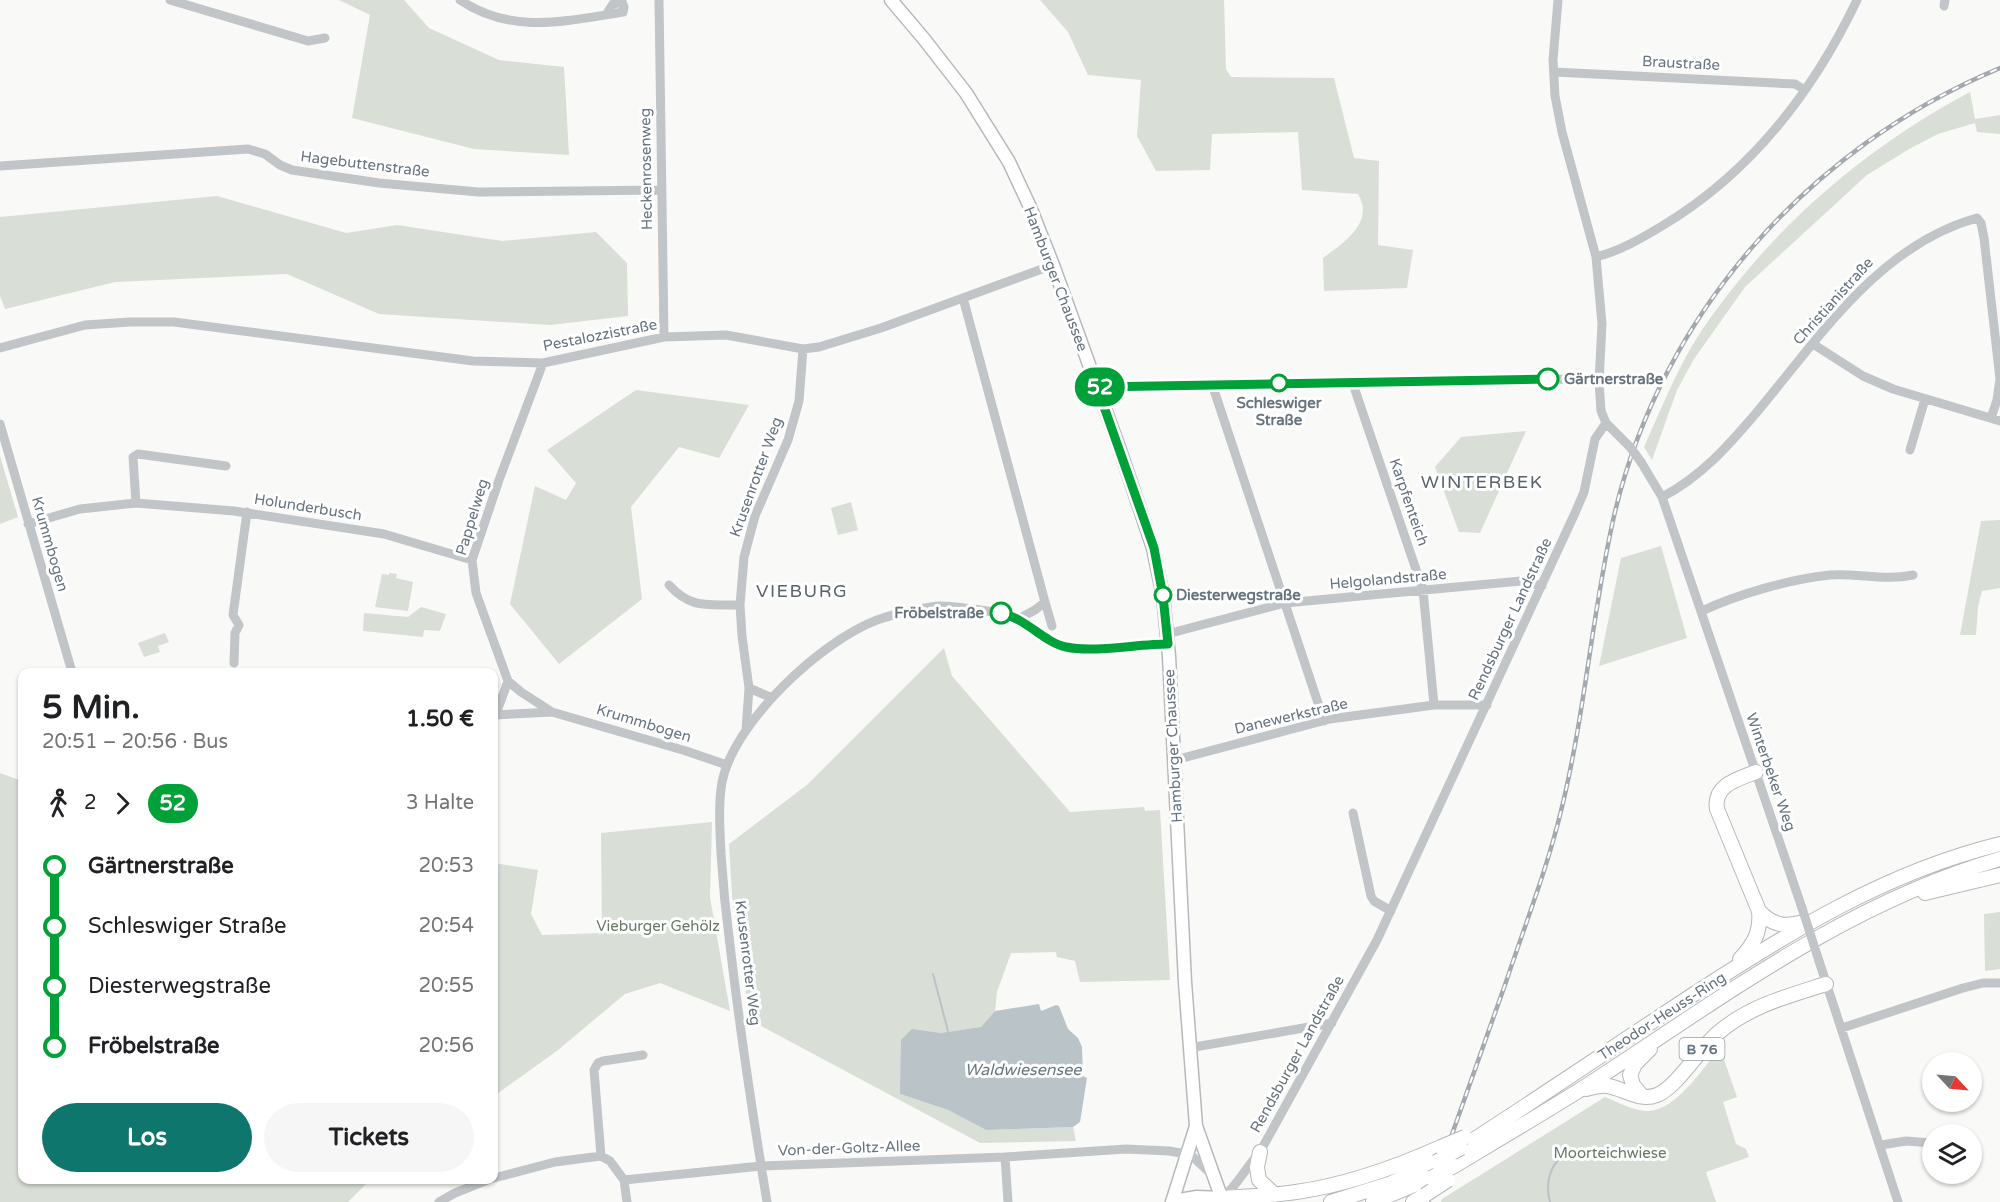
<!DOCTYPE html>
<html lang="de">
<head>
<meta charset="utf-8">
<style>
  :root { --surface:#fff; --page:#f6f6f6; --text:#202124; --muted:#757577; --accent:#0f766e }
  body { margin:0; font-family:"Varela Round",sans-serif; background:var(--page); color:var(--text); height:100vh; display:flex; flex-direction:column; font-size:22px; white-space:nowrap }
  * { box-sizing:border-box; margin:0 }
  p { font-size:20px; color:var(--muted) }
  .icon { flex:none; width:33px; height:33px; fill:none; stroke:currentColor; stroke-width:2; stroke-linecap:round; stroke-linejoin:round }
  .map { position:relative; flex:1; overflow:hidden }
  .side { position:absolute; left:18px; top:668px; width:480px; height:516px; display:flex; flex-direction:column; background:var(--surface); border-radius:12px; box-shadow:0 2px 4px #0004 }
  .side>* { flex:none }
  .badge { padding:0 12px; border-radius:20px; font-size:21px; line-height:39px }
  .needle { width:39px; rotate:116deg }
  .controls { position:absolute; left:1922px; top:1052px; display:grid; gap:12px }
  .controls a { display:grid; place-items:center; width:60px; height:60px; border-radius:50%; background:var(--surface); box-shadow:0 2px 4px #0004; font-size:30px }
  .map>.badge { position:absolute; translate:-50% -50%; box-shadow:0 0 0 3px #fff }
  .legs { display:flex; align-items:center; gap:9px; height:66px; padding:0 24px; font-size:20px }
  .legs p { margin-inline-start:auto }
  .head { display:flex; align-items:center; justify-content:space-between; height:102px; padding:0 24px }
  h1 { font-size:33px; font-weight:800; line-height:45px }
  .primary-button { display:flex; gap:12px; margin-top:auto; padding:12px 24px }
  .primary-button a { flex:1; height:69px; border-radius:36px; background:var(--accent); color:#fff; font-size:24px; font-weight:800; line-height:69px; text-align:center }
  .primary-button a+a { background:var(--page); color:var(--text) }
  ul { padding:0 24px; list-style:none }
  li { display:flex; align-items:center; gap:21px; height:60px; font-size:22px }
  li i { display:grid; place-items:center; width:9px; height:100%; margin:0 8px; background:currentColor }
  li i::after { content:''; width:15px; height:15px; margin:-8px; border:4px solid; border-radius:50%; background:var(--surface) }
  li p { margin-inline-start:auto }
  li:first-child i { background:linear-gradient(#0000 50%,currentColor 0) }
  li:last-child i { background:linear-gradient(currentColor 50%,#0000 0) }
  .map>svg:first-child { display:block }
</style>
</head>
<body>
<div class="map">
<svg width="2000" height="1202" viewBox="0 0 2000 1202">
  <rect width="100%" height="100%" fill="#f9f9f8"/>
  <path fill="#d9ded7" d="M339 0H404L429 28 499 60 564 67 569 155 474 149 352 118 370 15Z
    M1040 0H1224L1226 69 1231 77 1334 78 1354 158 1379 161 1378 245 1413 250 1407 288 1324 291 1323 258C1344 243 1375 222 1358 194L1302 190 1298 132 1212 134 1210 170 1156 171 1137 136 1141 80 1088 75 1068 32Z
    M1970 92 1975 119 2000 115V134L1977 132 1975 123 1938 134 1909 149 1867 175 1745 287 1694 359 1677 390 1652 460 1644 447C1664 403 1682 356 1711 317 1779 222 1867 147 1970 92Z
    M217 196 346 233 397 225 502 241 596 232 627 263 628 316 550 325 379 314 287 274 115 282 5 309 0 296V217Z
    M636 390 749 405 719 458 679 447 631 507 642 599 559 664 510 604 535 486 566 500 576 483 547 450Z
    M1526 431 1480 533 1459 532 1435 467 1461 437Z
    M0 456 18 517 0 524Z
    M851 502 858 530 838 535 831 508Z
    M2000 520V588L1982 591 1978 607 1976 635H1960L1981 521Z
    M1661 546 1687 638 1599 666 1621 558Z
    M389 573 397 574 396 578 413 582 408 611 375 607 382 574 389 575Z
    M421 607 446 614 440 631 424 630 423 637 363 631 364 613 408 617Z
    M165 633 169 642 158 646 160 652 144 657 138 643Z
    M944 648 952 676 1070 812 1144 807 1145 811 1160 810 1170 980 1080 982 1075 961 1057 957 1056 952 1011 953 997 992 995 1011 981 1027 940 1033 900 1094 948 1110 986 1130 1073 1127 1076 1141 980 1143 750 1020 732 896 729 844 808 784Z
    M0 773 22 781V1179H371L348 1202H0Z
    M712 822 710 897 730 1011 660 983 625 994 558 1050 494 1096V863L538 870 531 914 542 935 602 933 601 833Z
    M2000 912V969L1985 971 1984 914Z
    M1720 1048 1737 1097 1723 1102 1736 1144 1746 1149 1749 1157 1706 1172 1716 1202H1441L1442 1199 1605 1097C1619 1103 1634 1111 1649 1111 1676 1110 1704 1067 1720 1048Z"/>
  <path fill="#bac3c8" d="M1039 1004 1041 1011 1056 1005 1059 1006 1068 1029 1078 1038 1082 1047 1083 1076 1087 1078 1080 1122 1073 1127 986 1130 948 1110 900 1094 901 1040 912 1029 940 1033 981 1027 995 1011Z"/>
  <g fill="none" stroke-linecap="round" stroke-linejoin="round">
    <path stroke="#bac3c8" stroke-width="2" d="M933 974 948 1031
      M1550 1202C1546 1187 1548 1172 1558 1160"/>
    <defs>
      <path id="major" d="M891 0 924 39 966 93 1009 162 1030 207 1053 265 1120 450 1153 548 1163 596 1169 656 1185 982 1196 1126 1223 1202
        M1173 1201 1197 1197 1222 1198
        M1172 1202 1196 1126"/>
      <path id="highway" d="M1756 772C1738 779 1713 785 1717 809L1759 911C1773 926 1785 927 1804 922
        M1925 893 2000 875
        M1740 959C1754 944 1761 932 1759 911
        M1586 1089C1593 1087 1601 1085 1608 1086 1625 1089 1639 1102 1657 1095 1677 1087 1700 1048 1718 1033 1749 1006 1788 996 1826 984
        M1642 1096 1633 1085 1630 1075 1635 1064 1650 1049
        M1461 1148C1537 1099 1612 1048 1688 998 1786 934 1885 872 2000 844
        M1260 1152 1257 1167 1259 1180 1275 1195
        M1454 1166C1494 1142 1535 1118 1575 1093 1711 1006 1842 904 2000 859
        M1222 1198C1246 1196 1271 1196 1296 1192 1346 1185 1394 1168 1441 1147
        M1331 1202 1389 1184 1436 1162
        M1373 1202 1431 1178
        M1413 1202 1425 1195"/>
    </defs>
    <use href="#major" stroke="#b5b9bc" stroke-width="15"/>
    <use href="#highway" stroke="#b5b8bb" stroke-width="16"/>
    <path stroke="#c1c5c8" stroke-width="9" d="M170 0 308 41 325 38
      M460 0C512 35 566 21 623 12L624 7 622 2 613 4 606 15
      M659 0 664 337
      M1558 0 1553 60 1555 96 1562 132 1596 257 1602 324 1599 382 1601 411 1606 423 1630 447
      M1944 6 1945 0
      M1554 72 1795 84 1805 90
      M0 166 248 149 265 154 280 165 292 170 379 183 478 192 661 190
      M1596 257C1620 251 1642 238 1662 226 1751 173 1813 92 1857 0
      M963 298 1045 602 1035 610 1018 619
      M1813 344 1863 376 1893 389 2000 421
      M0 348 85 325 130 322H174L473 361 543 363 664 337 726 335 803 349 819 347 881 328 1053 265
      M543 363 499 480 472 560 476 593 508 681 521 692 552 712
      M1354 381 1355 390 1423 590 1434 705
      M1212 384 1324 721
      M1097 387 1557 379 1599 382
      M0 424 72 672
      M1910 450 1925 399
      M1641 462 1662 497 1802 908
      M1662 497C1701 477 1729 445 1757 412 1819 338 1879 245 1977 218L1981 223 1984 238 2000 379 1997 400 1991 418
      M136 503 133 457 138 454 226 466
      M28 524 80 509 136 503 234 511 384 534 472 560
      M669 585C692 610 708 604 740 605
      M1045 602 1052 626
      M1702 611C1738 594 1791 579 1830 575 1858 573 1885 581 1913 575
      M1167 634 1285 603 1521 581 1542 586
      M234 663 235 633 239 625 233 615 247 512
      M749 688 772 698
      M496 714 508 681
      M494 715 552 712 686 751 727 765
      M746 730 749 688 742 636 740 605 744 557 755 516 788 440 799 401 803 349
      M1175 760 1330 719 1434 705H1487
      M1353 813 1371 896 1374 901 1391 911
      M1819 961 1898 1202
      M1842 1028 1963 988 1983 983H2000
      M1189 1048 1332 1023
      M1881 1145 1906 1141 1932 1143
      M601 1156 594 1070 598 1063 603 1061 643 1055
      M1005 1157 1008 1202
      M494 1178 555 1162 601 1156 610 1161 624 1180 761 1166 1005 1157 1126 1149 1169 1151 1187 1154 1193 1157 1211 1174
      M624 1180 627 1202
      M1222 1198C1237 1186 1246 1167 1260 1152L1377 940 1575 513 1584 492 1595 439 1606 423
      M439 1202 455 1193 490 1179
      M767 1202C753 1117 740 1031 730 945 726 915 723 885 721 854 720 830 718 806 722 782 734 722 821 641 877 620 894 614 920 608 938 606 950 605 1007 613 1018 618 1033 626 1046 641 1063 646 1085 654 1141 644 1168 644"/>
    <use href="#major" stroke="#fff" stroke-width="12"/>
    <use href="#highway" stroke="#fff" stroke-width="14"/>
    <defs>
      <path id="rail" d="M1428 1202C1454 1129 1480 1055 1506 982 1525 925 1547 869 1561 811 1585 714 1592 613 1614 516 1661 314 1810 147 2000 68"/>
    </defs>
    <use href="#rail" stroke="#a3a9ae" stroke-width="4.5"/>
    <use href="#rail" stroke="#fff" stroke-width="2" stroke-dasharray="7" stroke-linecap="butt"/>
    <defs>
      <path id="highway-bridge" d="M1441 1147 1465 1137
        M1436 1162 1461 1148
        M1431 1178 1454 1166
        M1425 1195 1448 1180"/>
    </defs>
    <use href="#highway-bridge" stroke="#b5b8bb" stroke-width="16" stroke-linecap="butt"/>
    <path stroke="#c1c5c8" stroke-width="9" d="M1630 447 1641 462
      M1802 908 1819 961"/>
    <use href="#highway-bridge" stroke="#fff" stroke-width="14"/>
  </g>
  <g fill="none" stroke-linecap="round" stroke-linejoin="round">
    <defs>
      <path id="line-1" d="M1001 613C1027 619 1045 643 1066 647 1093 653 1138 644 1168 644L1163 596 1154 548 1097 387 1548 379"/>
    </defs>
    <use href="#line-1" stroke="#fff" stroke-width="14"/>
    <use href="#line-1" stroke="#00a138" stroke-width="9"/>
  </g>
  <g fill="#fff" stroke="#00a138" stroke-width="3">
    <circle cx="1548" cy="379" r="10"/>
    <circle cx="1279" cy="383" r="8"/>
    <circle cx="1163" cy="595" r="8"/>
    <circle cx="1001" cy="613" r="10"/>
  </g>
  <g text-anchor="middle" stroke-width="6" stroke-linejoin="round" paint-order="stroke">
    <rect fill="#fff" stroke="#959ea5" stroke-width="1.5" x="1679.5" y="1038" width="45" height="22" rx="4.5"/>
    <g font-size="14" font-weight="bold" fill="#67747f">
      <text x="1702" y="1054">B 76</text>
    </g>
    <g font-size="15" fill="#67747f" stroke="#fff">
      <text transform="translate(1681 63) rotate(3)" y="5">Braustraße</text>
      <text transform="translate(365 164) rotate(7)" y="5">Hagebuttenstraße</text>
      <text transform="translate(646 169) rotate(-91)" y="5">Heckenrosenweg</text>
      <text transform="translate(1056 279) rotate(69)" y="5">Hamburger Chaussee</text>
      <text transform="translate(1833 301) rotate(-48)" y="5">Christianistraße</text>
      <text transform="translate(600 335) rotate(-11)" y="5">Pestalozzistraße</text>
      <text transform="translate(756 477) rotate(-70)" y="5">Krusenrotter Weg</text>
      <text transform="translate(1409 502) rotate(71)" y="5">Karpfenteich</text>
      <text transform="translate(308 507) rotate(9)" y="5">Holunderbusch</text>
      <text transform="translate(472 517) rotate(-73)" y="5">Pappelweg</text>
      <text transform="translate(50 544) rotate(74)" y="5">Krummbogen</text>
      <text transform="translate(1388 579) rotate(-5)" y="5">Helgolandstraße</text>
      <text transform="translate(1510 619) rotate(-65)" y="5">Rendsburger Landstraße</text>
      <text transform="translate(1291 716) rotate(-13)" y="5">Danewerkstraße</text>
      <text transform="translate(644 723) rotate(17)" y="5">Krummbogen</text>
      <text transform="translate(1173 746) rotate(-93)" y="5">Hamburger Chaussee</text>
      <text transform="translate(1771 772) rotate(71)" y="5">Winterbeker Weg</text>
      <text transform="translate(748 963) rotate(83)" y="5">Krusenrotter Weg</text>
      <text transform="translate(1662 1016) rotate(-33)" y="5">Theodor-Heuss-Ring</text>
      <text transform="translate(1297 1054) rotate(-61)" y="5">Rendsburger Landstraße</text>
      <text transform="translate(849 1148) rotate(-2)" y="5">Von-der-Goltz-Allee</text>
    </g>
    <g font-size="15" font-weight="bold" fill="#67747f" stroke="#fff" text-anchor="start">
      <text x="1564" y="384">Gärtnerstraße</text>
      <text x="1279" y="408" text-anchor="middle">Schleswiger<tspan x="1279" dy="17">Straße</tspan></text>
      <text x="1176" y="600">Diesterwegstraße</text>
      <text x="984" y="618" text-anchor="end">Fröbelstraße</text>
    </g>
    <g font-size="15" fill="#687866" stroke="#fff">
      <text x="658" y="931">Vieburger Gehölz</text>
      <text x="1610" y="1158">Moorteichwiese</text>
    </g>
    <g font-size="16" font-style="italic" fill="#68787f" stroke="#fff">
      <text x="1023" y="1075">Waldwiesensee</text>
    </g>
    <g font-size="18" letter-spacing="1.5" fill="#59626b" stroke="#fff">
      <text x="1482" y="488">WINTERBEK</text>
      <text x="802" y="597">VIEBURG</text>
    </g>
  </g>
</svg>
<div class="controls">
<a><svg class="needle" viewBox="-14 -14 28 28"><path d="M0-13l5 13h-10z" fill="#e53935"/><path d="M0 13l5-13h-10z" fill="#757577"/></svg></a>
<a><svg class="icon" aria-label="layers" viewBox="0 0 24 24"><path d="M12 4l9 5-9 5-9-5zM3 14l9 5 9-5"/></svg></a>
</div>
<b class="badge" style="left:1100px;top:387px;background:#00a138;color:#fff">52</b>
<section class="side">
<div class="head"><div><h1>5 Min.</h1><p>20:51 – 20:56 · Bus</p></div><b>1.50 €</b></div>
<div class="legs"><svg class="icon" aria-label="walk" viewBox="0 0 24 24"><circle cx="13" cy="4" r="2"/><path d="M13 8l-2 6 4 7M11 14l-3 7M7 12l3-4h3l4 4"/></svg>2<svg class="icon" aria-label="forward" viewBox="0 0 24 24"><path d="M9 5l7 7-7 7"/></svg><b class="badge" style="background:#00a138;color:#fff">52</b><p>3 Halte</p></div>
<ul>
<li><i style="color:#00a138"></i><b>Gärtnerstraße</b><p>20:53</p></li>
<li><i style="color:#00a138"></i><span>Schleswiger Straße</span><p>20:54</p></li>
<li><i style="color:#00a138"></i><span>Diesterwegstraße</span><p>20:55</p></li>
<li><i style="color:#00a138"></i><b>Fröbelstraße</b><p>20:56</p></li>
</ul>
<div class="primary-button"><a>Los</a><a>Tickets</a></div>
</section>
</div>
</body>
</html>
